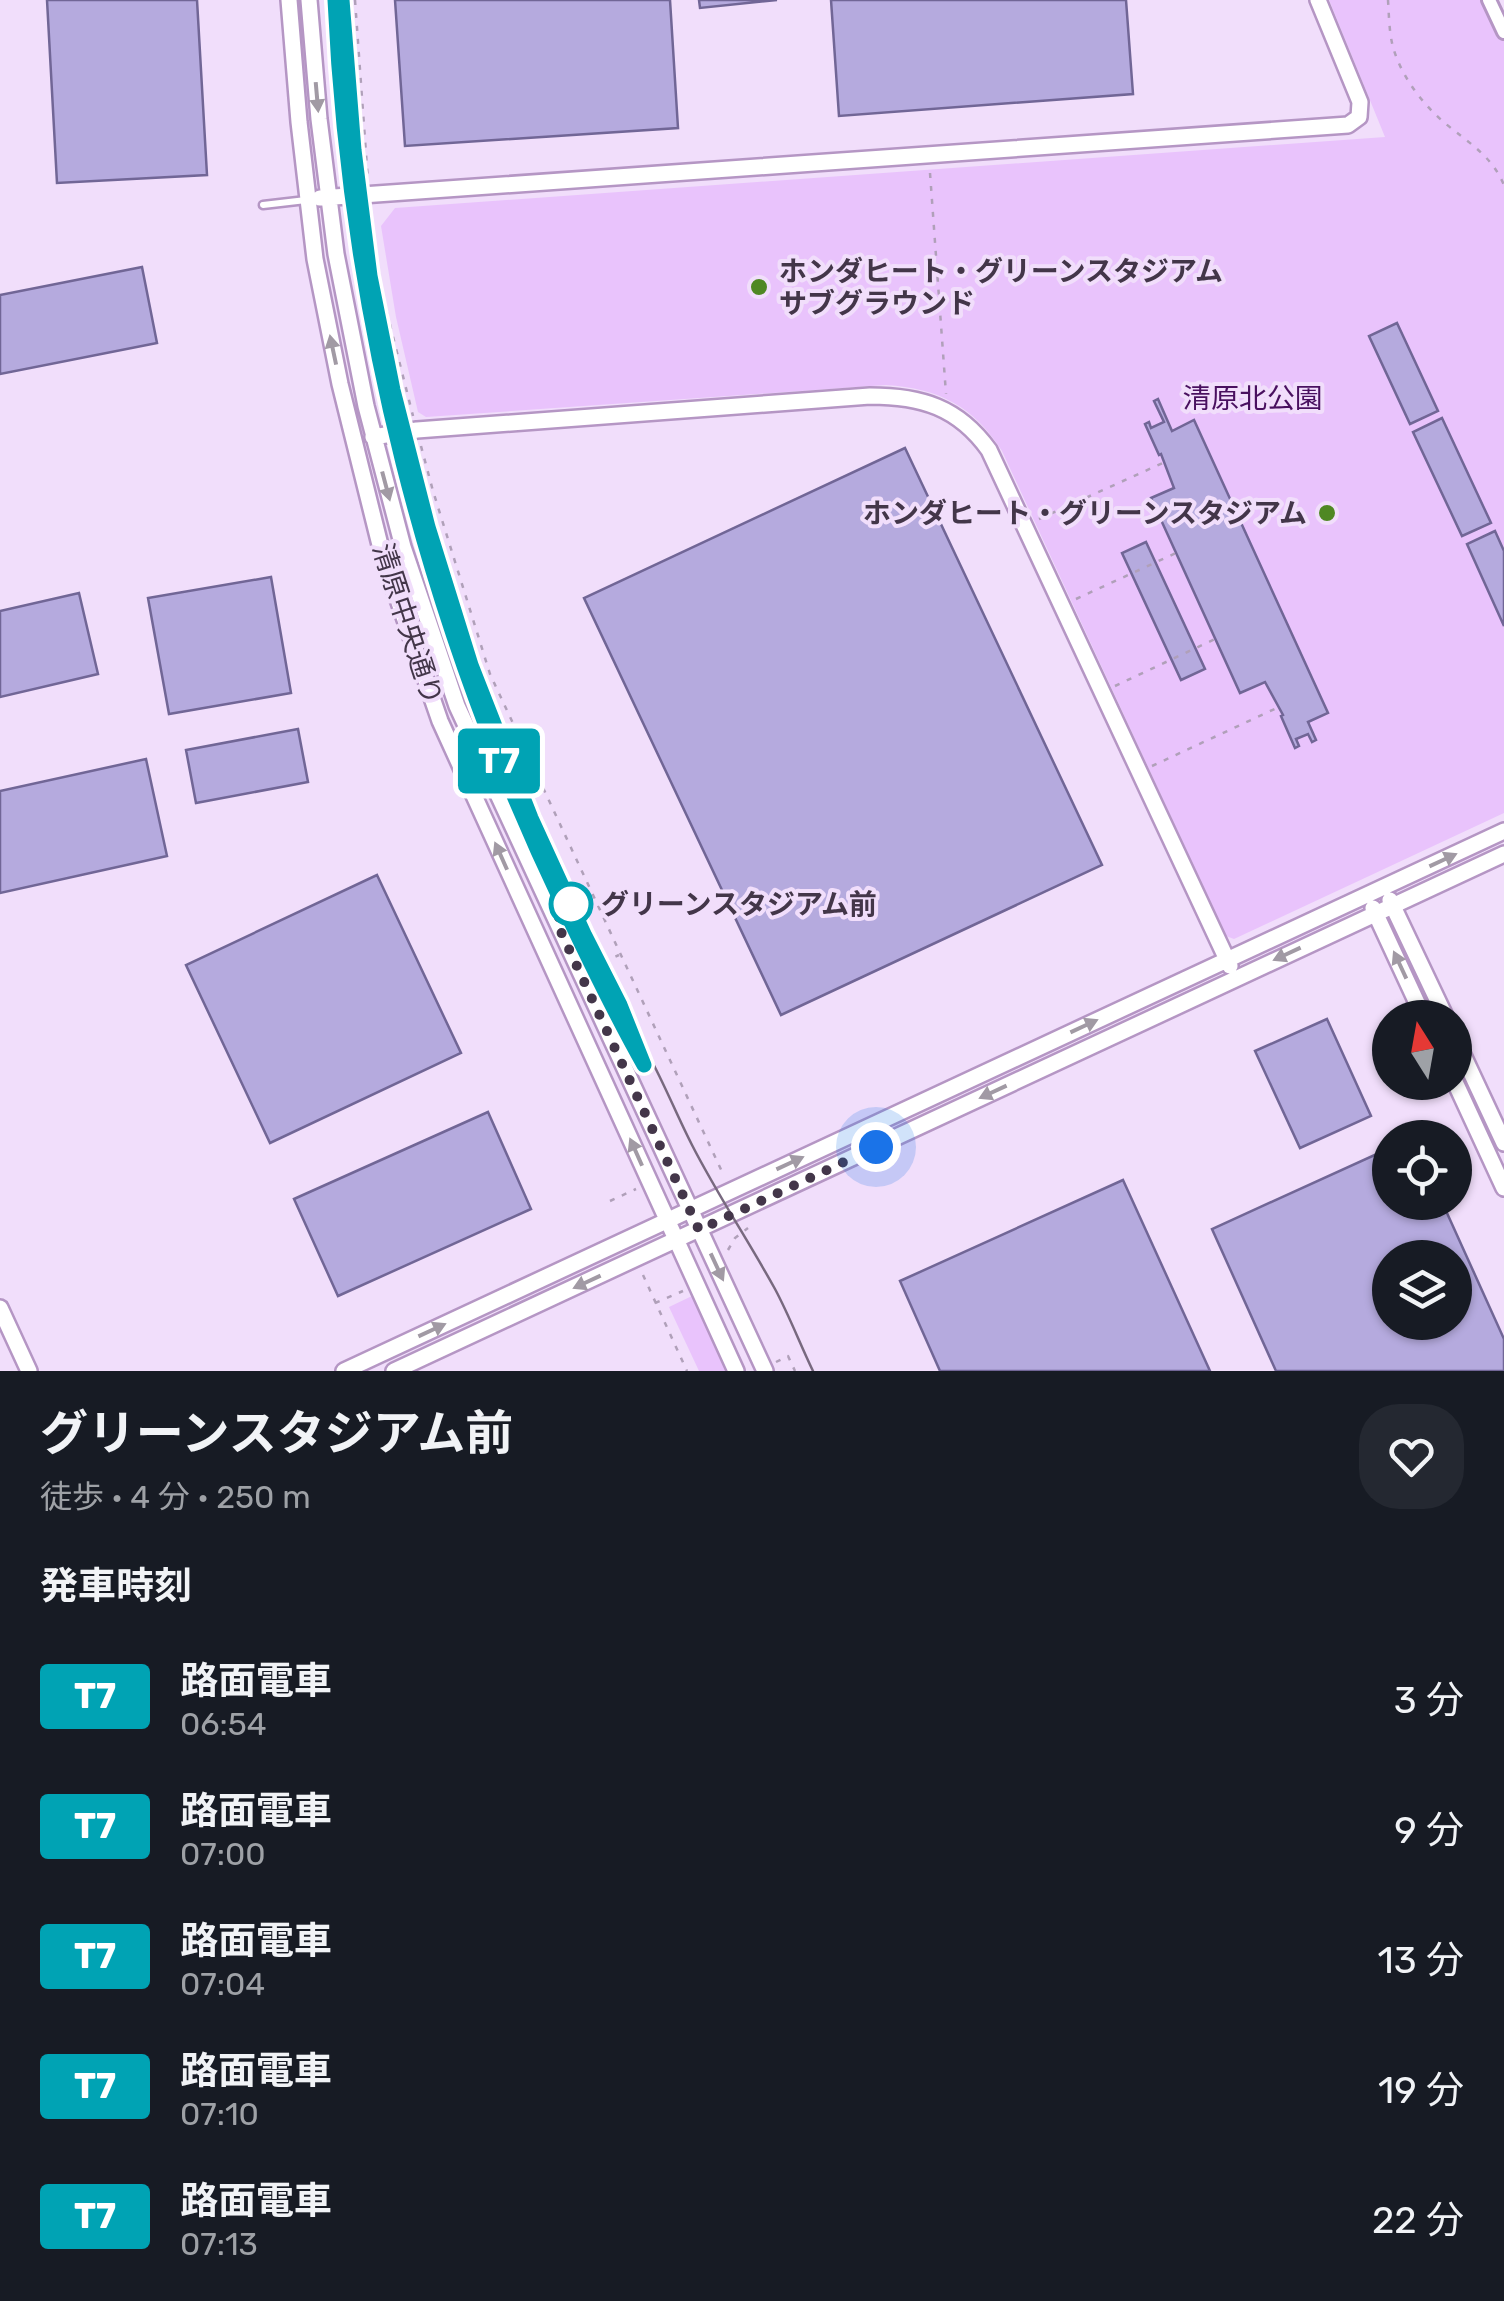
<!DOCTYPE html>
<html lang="ja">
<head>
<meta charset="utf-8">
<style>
  :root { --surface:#171b24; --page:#242831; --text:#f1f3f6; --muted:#9ea1a6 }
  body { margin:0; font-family:Rubik,"Noto Sans JP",sans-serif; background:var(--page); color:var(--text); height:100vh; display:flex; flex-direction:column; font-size:38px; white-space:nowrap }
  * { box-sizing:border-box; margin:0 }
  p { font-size:32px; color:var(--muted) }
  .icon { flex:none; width:55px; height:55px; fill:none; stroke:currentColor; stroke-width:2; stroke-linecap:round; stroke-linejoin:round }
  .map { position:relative; height:1371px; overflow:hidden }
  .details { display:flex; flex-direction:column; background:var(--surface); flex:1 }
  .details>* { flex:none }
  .badge { padding:0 20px; border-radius:8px; font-size:35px; line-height:65px }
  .needle { width:65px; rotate:349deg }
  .controls { position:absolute; left:1372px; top:1000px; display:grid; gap:20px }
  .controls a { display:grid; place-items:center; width:100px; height:100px; border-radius:50%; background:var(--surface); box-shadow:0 2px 8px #0004; font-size:50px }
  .you { position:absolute; width:50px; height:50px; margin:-25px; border:8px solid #fff; border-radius:50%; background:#1a73e8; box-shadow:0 0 0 15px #1a73e833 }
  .map>.badge { position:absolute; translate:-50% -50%; box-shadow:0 0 0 5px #fff }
  h2 { padding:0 40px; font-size:38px; line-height:90px }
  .round { display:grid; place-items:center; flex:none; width:105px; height:105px; border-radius:40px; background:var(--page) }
  .head { display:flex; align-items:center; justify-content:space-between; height:170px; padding:0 40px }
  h1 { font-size:48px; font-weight:700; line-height:75px }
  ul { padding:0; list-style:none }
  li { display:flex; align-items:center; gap:30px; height:130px; padding:0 40px }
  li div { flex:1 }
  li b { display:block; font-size:38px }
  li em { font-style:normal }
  li .badge { min-width:110px; font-weight:700; text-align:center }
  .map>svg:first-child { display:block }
</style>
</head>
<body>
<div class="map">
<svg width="1504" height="1371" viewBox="0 0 1504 1371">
  <rect width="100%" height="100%" fill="#f1defb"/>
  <path fill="#e9c3fc" d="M1329 0H1486L1504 41V813L1234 939 1226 936 1002 451C974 407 939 388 886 385L426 417 418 412 396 317 381 226 395 208 1385 137Z
    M692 1296 727 1371H699L669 1307Z"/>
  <path fill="#b5aade" stroke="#716696" stroke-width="2.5" fill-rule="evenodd" d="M47 0H197L207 175 57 183Z
    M395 0H670L678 128 405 146Z
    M699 0H777L700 8Z
    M831 0H1126L1133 94 839 116Z
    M142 267 157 343 0 374V295Z
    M1397 323 1438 411 1410 424 1369 336Z
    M1158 399 1172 431 1194 420 1328 713 1308 722 1316 740 1312 742 1308 734 1296 739 1299 746 1295 748 1281 716 1283 715 1265 682 1240 693 1151 498 1174 488 1161 454 1159 455 1145 424 1149 422 1151 428 1164 422 1154 401Z
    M1442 418 1491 523 1462 536 1413 432Z
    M905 448 1102 865 781 1015 584 598Z
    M1495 531 1504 551V626L1467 544Z
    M1146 542 1205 669 1181 680 1122 553Z
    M271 577 291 693 169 714 148 598Z
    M79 593 98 674 0 697V611Z
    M298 729 308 782 196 803 186 750Z
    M146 759 167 856 0 893V791Z
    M377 875 461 1053 270 1143 186 965Z
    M1327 1019 1371 1116 1300 1148 1255 1051Z
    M488 1112 531 1209 338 1296 294 1199Z
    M1390 1148V1202H1442L1504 1339V1371H1276L1212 1229ZM1390 1258H1455V1322H1390Z
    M1123 1180 1210 1371H940L900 1281Z"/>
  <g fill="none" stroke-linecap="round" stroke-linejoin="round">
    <defs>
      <path id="service" d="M263 205 306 200"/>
      <path id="minor" d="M1489 0 1504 32"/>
      <path id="tertiary" d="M289 0 299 122 315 259 340 384 382 553 440 721 736 1371
        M309 0 319 119 336 254 366 406 403 547 457 706 765 1371
        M320 198 1348 125 1359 117 1360 102 1318 0
        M373 437 417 430 870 396C921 396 958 407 989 450L1230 966
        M1390 900 1446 1018
        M1373 908 1424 1018
        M1455 1038 1504 1143
        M1455 1082 1504 1188
        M0 1308 29 1371
        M344 1371 1504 831
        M394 1371 1504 854"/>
    </defs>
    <use href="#service" stroke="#b596c4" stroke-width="11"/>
    <use href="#minor" stroke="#b596c4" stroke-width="18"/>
    <use href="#tertiary" stroke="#b596c4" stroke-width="20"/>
    <path stroke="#b0a0b9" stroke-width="2.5" stroke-dasharray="5 8" stroke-linecap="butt" d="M355 0 368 181
      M1388 0C1389 15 1389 32 1393 47 1401 76 1423 105 1446 124 1470 144 1491 155 1504 185
      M930 173 946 394
      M370 209 381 289 413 416
      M421 446 433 491 490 674 724 1176
      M1039 519 1165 462
      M1076 599 1176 553
      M1115 686 1215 639
      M1152 766 1279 707
      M588 926 604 962 619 955
      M610 1201 636 1189
      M728 1250 735 1238 748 1228
      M643 1275 687 1371
      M655 1303 683 1291
      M776 1362 788 1356 795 1371"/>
    <use href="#service" stroke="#fff" stroke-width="6"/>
    <use href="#minor" stroke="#fff" stroke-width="12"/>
    <use href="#tertiary" stroke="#fff" stroke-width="15"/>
    <path stroke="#78697f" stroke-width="2.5" d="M342 0C358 330 443 639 585 936 605 978 628 1016 649 1056 665 1085 677 1116 692 1145 717 1194 748 1240 775 1289 789 1315 800 1344 813 1371"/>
  </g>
  <defs><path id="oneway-solid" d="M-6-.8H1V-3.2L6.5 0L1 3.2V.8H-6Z" transform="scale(2.5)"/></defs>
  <g fill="#a19aa4">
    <use href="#oneway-solid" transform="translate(317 97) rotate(85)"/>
    <use href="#oneway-solid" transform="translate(333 350) rotate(-102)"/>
    <use href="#oneway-solid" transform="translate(386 486) rotate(75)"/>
    <use href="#oneway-solid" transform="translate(501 856) rotate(-114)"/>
    <use href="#oneway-solid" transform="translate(1443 860) rotate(-25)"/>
    <use href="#oneway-solid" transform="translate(1287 954) rotate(155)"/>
    <use href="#oneway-solid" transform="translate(1400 965) rotate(-115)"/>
    <use href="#oneway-solid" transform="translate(1084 1026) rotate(-25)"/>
    <use href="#oneway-solid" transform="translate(993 1092) rotate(155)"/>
    <use href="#oneway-solid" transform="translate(636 1152) rotate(-114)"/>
    <use href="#oneway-solid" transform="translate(790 1163) rotate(-25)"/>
    <use href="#oneway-solid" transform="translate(717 1267) rotate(65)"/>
    <use href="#oneway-solid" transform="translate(587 1282) rotate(155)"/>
    <use href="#oneway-solid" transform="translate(432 1330) rotate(-25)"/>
  </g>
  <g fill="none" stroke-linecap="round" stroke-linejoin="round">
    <defs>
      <path id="line" d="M335 0C349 313 427 621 562 903 588 958 614 1012 644 1065L620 1005 585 936 531 818 471 665 428 527 393 390 370 276 354 150 342 0"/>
    </defs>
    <use href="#line" stroke="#fff" stroke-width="22"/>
    <use href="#line" stroke="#00a3b4" stroke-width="15"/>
    <path stroke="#433649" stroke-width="10" stroke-dasharray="0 18" d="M571 904 556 921 699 1230 876 1147"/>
  </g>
  <g fill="#4f8823" stroke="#f1defb" stroke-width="4">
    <circle cx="759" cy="287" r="10"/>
    <circle cx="1327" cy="513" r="10"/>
  </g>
  <circle fill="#fff" stroke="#00a3b4" stroke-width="5" cx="571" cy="904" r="20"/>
  <g text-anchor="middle" stroke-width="8" stroke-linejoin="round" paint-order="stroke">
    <g font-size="28" font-weight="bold" fill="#433649" stroke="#f1defb" text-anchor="start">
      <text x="779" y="281">ホンダヒート・グリーンスタジアム<tspan x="779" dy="32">サブグラウンド</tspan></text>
      <text x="1307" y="523" text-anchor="end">ホンダヒート・グリーンスタジアム</text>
    </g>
    <g font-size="28" fill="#49105f" stroke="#f1defb">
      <text x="1253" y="408">清原北公園</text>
    </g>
    <g font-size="28" fill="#433649" stroke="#f1defb">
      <text transform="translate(408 624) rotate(72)" y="10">清原中央通り</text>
    </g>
    <g font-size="28" font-weight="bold" fill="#433649" stroke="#f1defb" text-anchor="start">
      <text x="601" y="914">グリーンスタジアム前</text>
    </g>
  </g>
</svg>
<div class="controls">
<a><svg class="needle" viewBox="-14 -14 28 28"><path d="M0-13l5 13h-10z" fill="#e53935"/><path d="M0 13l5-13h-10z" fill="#9ea1a6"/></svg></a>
<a><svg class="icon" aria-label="locate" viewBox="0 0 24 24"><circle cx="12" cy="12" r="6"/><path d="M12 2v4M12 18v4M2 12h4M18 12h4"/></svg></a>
<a><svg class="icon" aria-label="layers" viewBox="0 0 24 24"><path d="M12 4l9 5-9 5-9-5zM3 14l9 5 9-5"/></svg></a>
</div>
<div class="you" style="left:876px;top:1147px"></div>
<b class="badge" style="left:499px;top:761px;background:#00a3b4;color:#fff">T7</b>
</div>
<section class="details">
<div class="head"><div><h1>グリーンスタジアム前</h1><p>徒歩 · 4 分 · 250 m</p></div><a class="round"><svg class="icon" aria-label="heart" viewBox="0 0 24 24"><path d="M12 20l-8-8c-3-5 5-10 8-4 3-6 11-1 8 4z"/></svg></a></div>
<h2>発車時刻</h2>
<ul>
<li><span class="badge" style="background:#00a3b4;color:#fff">T7</span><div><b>路面電車</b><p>06:54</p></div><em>3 分</em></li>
<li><span class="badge" style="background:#00a3b4;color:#fff">T7</span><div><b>路面電車</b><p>07:00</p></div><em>9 分</em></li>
<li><span class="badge" style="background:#00a3b4;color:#fff">T7</span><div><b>路面電車</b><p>07:04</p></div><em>13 分</em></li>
<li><span class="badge" style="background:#00a3b4;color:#fff">T7</span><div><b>路面電車</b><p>07:10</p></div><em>19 分</em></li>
<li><span class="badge" style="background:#00a3b4;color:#fff">T7</span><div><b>路面電車</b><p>07:13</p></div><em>22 分</em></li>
</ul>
</section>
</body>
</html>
